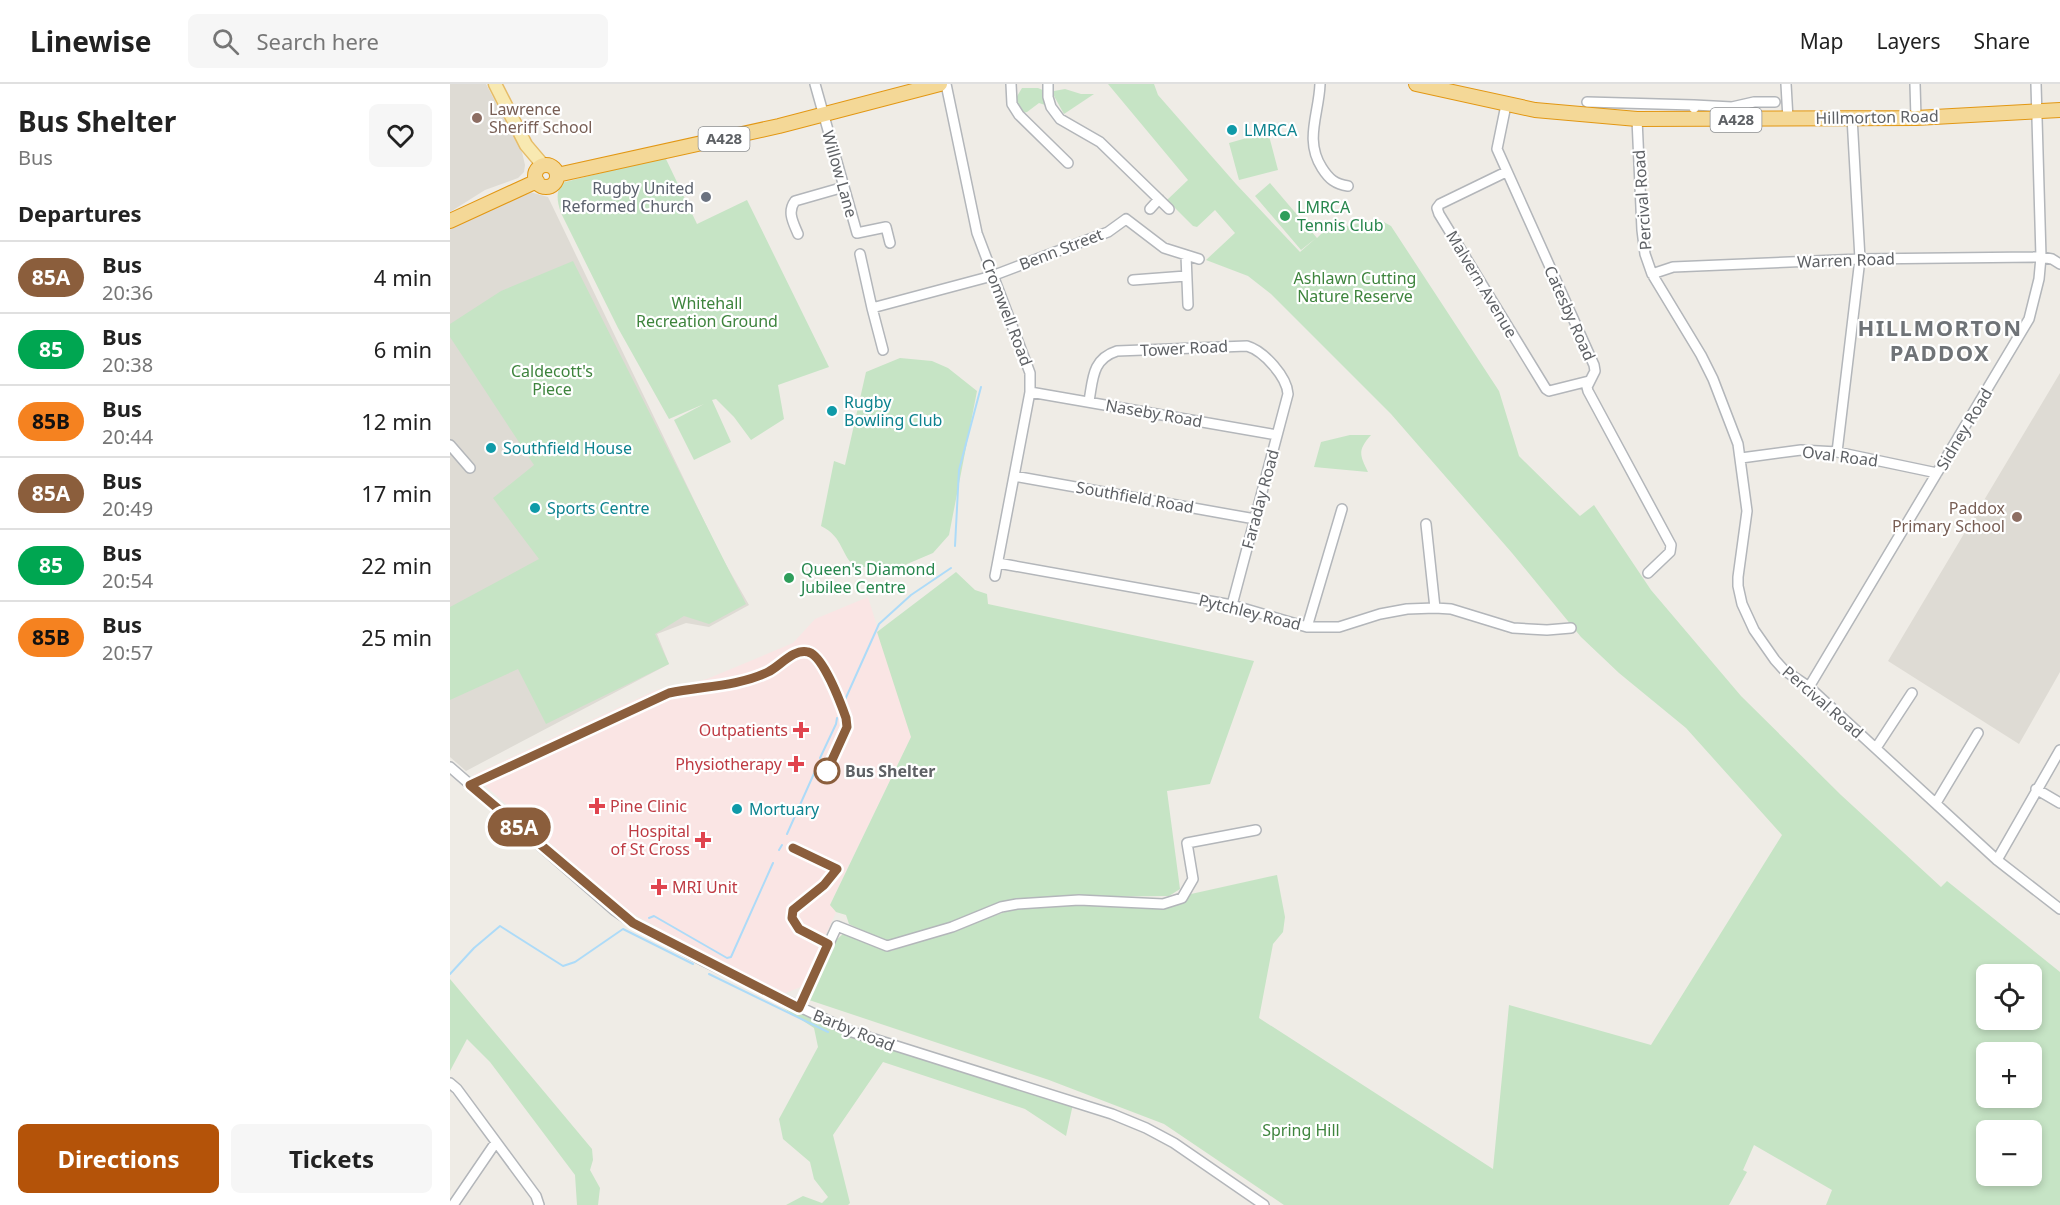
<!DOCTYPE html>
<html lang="en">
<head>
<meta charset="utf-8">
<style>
  :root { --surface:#fff; --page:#f6f6f6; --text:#222; --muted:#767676; --line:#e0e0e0; --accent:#b45309 }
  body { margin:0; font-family:"Noto Sans",sans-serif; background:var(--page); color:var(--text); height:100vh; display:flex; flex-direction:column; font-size:22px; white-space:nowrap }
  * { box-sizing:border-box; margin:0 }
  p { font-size:20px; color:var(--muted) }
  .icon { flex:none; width:33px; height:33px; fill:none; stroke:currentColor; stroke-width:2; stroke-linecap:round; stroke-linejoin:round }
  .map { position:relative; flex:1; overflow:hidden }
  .side { display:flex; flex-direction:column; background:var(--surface); width:450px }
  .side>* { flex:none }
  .badge { padding:0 12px; border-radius:20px; font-size:21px; line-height:39px }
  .buttons { position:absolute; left:1526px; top:880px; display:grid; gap:12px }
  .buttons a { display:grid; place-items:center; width:66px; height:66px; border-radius:9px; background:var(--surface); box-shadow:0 3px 9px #0003; font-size:30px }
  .map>.badge { position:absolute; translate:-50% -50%; box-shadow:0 0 0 3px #fff }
  h2 { padding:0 18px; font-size:22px; line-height:54px }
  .round { display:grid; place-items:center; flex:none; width:63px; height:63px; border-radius:9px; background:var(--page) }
  .head { display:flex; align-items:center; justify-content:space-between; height:102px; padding:0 18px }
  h1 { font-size:28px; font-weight:700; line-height:45px }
  .button { display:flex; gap:12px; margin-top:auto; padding:12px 18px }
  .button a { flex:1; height:69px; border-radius:9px; background:var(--accent); color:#fff; font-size:24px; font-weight:700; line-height:69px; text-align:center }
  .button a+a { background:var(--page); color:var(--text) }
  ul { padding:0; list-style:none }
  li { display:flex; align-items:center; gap:18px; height:72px; padding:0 18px; border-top:2px solid var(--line) }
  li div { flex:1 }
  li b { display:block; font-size:22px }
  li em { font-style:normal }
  li .badge { min-width:66px; font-weight:700; text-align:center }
  header { display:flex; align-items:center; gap:36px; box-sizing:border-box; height:84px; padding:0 30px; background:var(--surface); border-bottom:2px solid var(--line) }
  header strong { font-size:28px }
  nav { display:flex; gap:33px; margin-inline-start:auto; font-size:21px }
  .search { width:420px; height:54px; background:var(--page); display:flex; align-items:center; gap:15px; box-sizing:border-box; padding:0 21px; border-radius:9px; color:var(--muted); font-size:22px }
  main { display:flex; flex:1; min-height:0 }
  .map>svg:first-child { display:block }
</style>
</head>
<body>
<header>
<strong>Linewise</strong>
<div class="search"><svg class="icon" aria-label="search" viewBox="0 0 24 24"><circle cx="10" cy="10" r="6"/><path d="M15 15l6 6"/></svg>Search here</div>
<nav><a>Map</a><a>Layers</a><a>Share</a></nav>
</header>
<main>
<section class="side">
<div class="head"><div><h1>Bus Shelter</h1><p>Bus</p></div><a class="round"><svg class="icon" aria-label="heart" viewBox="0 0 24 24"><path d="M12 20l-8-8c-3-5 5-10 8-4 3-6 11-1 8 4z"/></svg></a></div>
<h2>Departures</h2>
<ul>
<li><span class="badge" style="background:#8b5e3c;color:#fff">85A</span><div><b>Bus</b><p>20:36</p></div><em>4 min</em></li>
<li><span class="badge" style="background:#00a651;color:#fff">85</span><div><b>Bus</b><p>20:38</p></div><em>6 min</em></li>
<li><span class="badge" style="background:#f58220;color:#111">85B</span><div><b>Bus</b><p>20:44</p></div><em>12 min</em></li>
<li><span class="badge" style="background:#8b5e3c;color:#fff">85A</span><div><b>Bus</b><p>20:49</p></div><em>17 min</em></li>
<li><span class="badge" style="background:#00a651;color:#fff">85</span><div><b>Bus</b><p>20:54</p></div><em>22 min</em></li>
<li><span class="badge" style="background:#f58220;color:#111">85B</span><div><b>Bus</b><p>20:57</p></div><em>25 min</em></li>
</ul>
<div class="button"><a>Directions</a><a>Tickets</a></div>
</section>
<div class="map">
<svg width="1610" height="1121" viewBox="0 0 1610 1121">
  <rect width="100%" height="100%" fill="#efece6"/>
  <path fill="#dedbd4" d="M0 0H36L72 68 75 81 74 88 68 94 35 106 0 128Z
    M80 108 98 113 271 472 299 521 259 543 236 539 207 550 219 580 16 687 0 673V144Z
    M1610 289V588L1569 660 1438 577Z"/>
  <path fill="#fae5e4" d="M418 513 461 653 380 820 386 828 353 902 331 911 174 825 23 691 206 606 257 595 343 559 365 535Z"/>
  <path fill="#c6e4c5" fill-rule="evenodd" d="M658 0H704L708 11 786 100 850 168 866 154 851 166 805 112 820 99 867 154 874 147 924 136 932 137 941 142 1049 307 1069 372 1130 432 1144 421 1201 506 1291 612 1391 711 1491 803 1497 797 1610 888V1121H1376L1382 1106 1304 1061 1293 1086 1297 1088 1279 1121H834L714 1040 599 996 359 916 385 857 394 849 422 862 441 867 561 826 633 820 711 825 731 819 741 810 827 791 835 833 833 848 823 860 809 934 1043 1085 1059 921 1201 961 1332 751 1236 644 1169 589 1131 553 1062 469 941 330 821 210 798 192 756 176 785 149 765 126 747 143 743 142 717 116 738 96ZM1536 891H1581V936H1536ZM1536 969H1581V1014H1536ZM1536 1047H1581V1092H1536Z
    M572 4H588L595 7 598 22 589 19 577 28 573 29 567 21 566 14Z
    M615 5 631 10H644L614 30 604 12V7Z
    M818 48 828 86 789 96 779 59Z
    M215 73 247 140 297 116 379 283 328 301 334 335 301 356 284 333 266 315 262 316 281 358 244 376 224 336 254 320 219 335 168 244 111 129C107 117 106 110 111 99Z
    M123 177 296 520 259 540 234 532 205 550 219 580 96 640 68 585 0 616V523L89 475 43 414 84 381 0 253V240L51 207Z
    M450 274 482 277 498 284 527 307 499 451 483 469 450 483H406C391 473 394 453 371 442L384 377 395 381 416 288Z
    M900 351H921C908 366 909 370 918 388L864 383 871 358Z
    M506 488 525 506 537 510 538 520 804 577 760 700 717 707 730 805 719 812 627 813 559 817 529 829 441 857 428 854 399 840 396 831 386 828 380 821 461 653 427 548Z
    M0 895 142 1065 143 1076 140 1086 150 1104 148 1121H127L125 1091 40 978 17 955 0 987Z
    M330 922 438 963 623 1020 616 1052 575 1025 433 978 383 1051 400 1119 398 1121H336L353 1112 372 1119 378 1113 364 1095 360 1078 333 1055 329 1035 368 963 364 944Z"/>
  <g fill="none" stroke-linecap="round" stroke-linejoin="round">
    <path stroke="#addbf8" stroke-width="2" d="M505 462 509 386 531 303
      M394 618 429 540 461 511 501 484
      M370 674 386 640 387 634
      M337 750 366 685
      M329 766 332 761
      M199 834 204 832 277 874 281 873 323 779
      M0 890 24 864 50 842 113 882 125 878 173 845 243 880
      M259 890 378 948"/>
    <defs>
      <path id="minor" d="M365 0 407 149 436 143 440 159
        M496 0 527 149 580 289V308L545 492
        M561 0 562 20 569 31 618 79
        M598 0V13L601 23 610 35 650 58 719 125
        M870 0C869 30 854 56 872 84 879 95 885 100 898 102
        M1336 0 1338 35
        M1465 0 1466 34
        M1137 18 1244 21
        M1056 21 1047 65 1144 281 1145 287 1137 303 1138 307 1221 461 1220 468 1198 489
        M1244 24V21L1282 23 1304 18H1325
        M1187 35 1192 146 1195 170 1202 190 1251 271 1263 295 1288 360 1297 427 1288 493V502L1292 520 1304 546 1325 576 1334 586 1359 603 1547 776 1610 825
        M1056 88 990 120 987 124 989 130 1096 305 1099 307 1139 297
        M700 125 709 115
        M348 150C343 138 337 128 345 117L394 103
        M410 170 422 224 542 192 658 148 676 135 714 164 749 175
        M736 171 738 221
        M1202 190 1223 183 1410 175 1591 173 1602 175 1610 180
        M683 196 736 192
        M422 224 433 266
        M580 308 827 351
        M639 317C643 295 642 275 667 267L797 262C814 267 837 293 838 310L782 521
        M0 361 20 384
        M1387 368 1410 175 1402 33
        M1291 374 1351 366 1387 368 1487 389
        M564 392 805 435
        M976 440 985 524
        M548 479 782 521 857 543H889L930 530 957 525 985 524 1001 525 1063 544 1097 546 1121 544
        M857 543 892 425
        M1359 603 1579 235 1589 195 1591 173 1586 0
        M1426 664 1462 609
        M0 683 164 826 183 839 252 876 402 948 662 1030 696 1044 724 1059 814 1121
        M1586 705 1610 719
        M1486 719 1528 649
        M1547 776 1610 666
        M349 924 387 842 437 862 502 843 551 823 567 820 629 816 713 820 732 814 743 795 737 759 806 746
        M0 999 7 1005 86 1112 89 1121
        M3 1121 46 1058"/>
      <path id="major" d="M45 0 76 61 93 81"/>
      <path id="highway" d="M966 0 1085 26 1187 35 1466 34 1610 26
        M85 92a11 11 0 1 1 22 0a11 11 0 1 1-22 0Z
        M107 91 329 42 490 0
        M0 137 87 97"/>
    </defs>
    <use href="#minor" stroke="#b3b6ba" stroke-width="12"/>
    <use href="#major" stroke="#e6bc68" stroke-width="15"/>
    <use href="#highway" stroke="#e29713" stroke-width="16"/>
    <use href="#minor" stroke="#fff" stroke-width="9"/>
    <use href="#major" stroke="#f8e9b1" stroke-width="12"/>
    <use href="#highway" stroke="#f4d897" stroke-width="14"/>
  </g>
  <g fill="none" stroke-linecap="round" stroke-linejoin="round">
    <defs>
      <path id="line" d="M343 764 387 785 374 801 343 826 342 834 349 845 378 860 349 924 183 839 20 701 219 609C252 602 286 603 318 588 329 583 344 564 358 568 373 571 391 620 396 634L397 643 377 687"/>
    </defs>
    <use href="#line" stroke="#fff" stroke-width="14"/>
    <use href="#line" stroke="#8b5e3c" stroke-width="9"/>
  </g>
  <g fill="#8d6e63" stroke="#fff" stroke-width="2">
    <circle cx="27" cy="34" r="6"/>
    <circle cx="1567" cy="433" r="6"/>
  </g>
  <g fill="#0f9aa8" stroke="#fff" stroke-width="2">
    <circle cx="782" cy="46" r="6"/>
    <circle cx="382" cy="327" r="6"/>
    <circle cx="41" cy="364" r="6"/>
    <circle cx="85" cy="424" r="6"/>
    <circle cx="287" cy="725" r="6"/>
  </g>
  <circle fill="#6b7280" stroke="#fff" stroke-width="2" cx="256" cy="113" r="6"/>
  <g fill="#2e9e5b" stroke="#fff" stroke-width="2">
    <circle cx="835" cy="132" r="6"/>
    <circle cx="339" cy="494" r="6"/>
  </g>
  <g fill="#e0444e" stroke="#fff" stroke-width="2">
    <path d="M348 637h6v6h6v6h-6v6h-6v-6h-6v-6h6z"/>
    <path d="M343 671h6v6h6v6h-6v6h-6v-6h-6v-6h6z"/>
    <path d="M144 713h6v6h6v6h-6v6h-6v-6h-6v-6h6z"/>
    <path d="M250 747h6v6h6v6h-6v6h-6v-6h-6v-6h6z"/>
    <path d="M206 794h6v6h6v6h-6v6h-6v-6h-6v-6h6z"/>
  </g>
  <circle fill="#fff" stroke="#8b5e3c" stroke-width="3" cx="377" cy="687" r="12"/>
  <g text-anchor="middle" stroke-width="4.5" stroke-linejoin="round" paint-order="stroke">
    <g fill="#fff" stroke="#8e9093" stroke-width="1.5">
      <rect x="1260.5" y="24" width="51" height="24" rx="4.5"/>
      <rect x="248.5" y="43" width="51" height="24" rx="4.5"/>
    </g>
    <g font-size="15" font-weight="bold" fill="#5e6165">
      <text x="1286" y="41">A428</text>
      <text x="274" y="60">A428</text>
    </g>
    <g font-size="16" fill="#785e54" stroke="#fff" text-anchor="start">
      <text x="39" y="31">Lawrence<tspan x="39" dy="18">Sheriff School</tspan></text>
      <text x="1555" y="430" text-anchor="end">Paddox<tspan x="1555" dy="18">Primary School</tspan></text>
    </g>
    <g font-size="16" fill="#5e6165" stroke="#fff">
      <text transform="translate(1427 33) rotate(-1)" y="6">Hillmorton Road</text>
      <text transform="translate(390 90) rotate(74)" y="6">Willow Lane</text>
      <text transform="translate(1192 116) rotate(-94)" y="6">Percival Road</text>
      <text transform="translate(611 165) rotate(-21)" y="6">Benn Street</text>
      <text transform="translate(1396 176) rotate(-2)" y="6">Warren Road</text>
      <text transform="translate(1032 200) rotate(59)" y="6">Malvern Avenue</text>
      <text transform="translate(557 228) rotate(69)" y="6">Cromwell Road</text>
      <text transform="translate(1120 229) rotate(66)" y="6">Catesby Road</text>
      <text transform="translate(734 264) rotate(-3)" y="6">Tower Road</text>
      <text transform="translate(704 329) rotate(10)" y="6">Naseby Road</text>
      <text transform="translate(1514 345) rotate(-59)" y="6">Sidney Road</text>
      <text transform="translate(1390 372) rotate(7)" y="6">Oval Road</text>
      <text transform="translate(685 413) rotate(10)" y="6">Southfield Road</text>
      <text transform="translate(810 415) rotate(-75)" y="6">Faraday Road</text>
      <text transform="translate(800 528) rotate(14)" y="6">Pytchley Road</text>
      <text transform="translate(1373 618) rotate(41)" y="6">Percival Road</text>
      <text transform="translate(404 946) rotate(22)" y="6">Barby Road</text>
    </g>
    <g font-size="16" fill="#0d838f" stroke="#fff" text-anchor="start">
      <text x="794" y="52">LMRCA</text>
      <text x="394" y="324">Rugby<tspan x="394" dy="18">Bowling Club</tspan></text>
      <text x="53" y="370">Southfield House</text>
      <text x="97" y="430">Sports Centre</text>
      <text x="299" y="731">Mortuary</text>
    </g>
    <g font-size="16" fill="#5b616d" stroke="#fff" text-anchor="end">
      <text x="244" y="110">Rugby United<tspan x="244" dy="18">Reformed Church</tspan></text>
    </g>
    <g font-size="16" fill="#27864d" stroke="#fff" text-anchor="start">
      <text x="847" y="129">LMRCA<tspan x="847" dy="18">Tennis Club</tspan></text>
      <text x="351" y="491">Queen's Diamond<tspan x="351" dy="18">Jubilee Centre</tspan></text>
    </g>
    <g font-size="16" fill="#3e843d" stroke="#fff">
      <text x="905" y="200">Ashlawn Cutting<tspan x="905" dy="18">Nature Reserve</tspan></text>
      <text x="257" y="225">Whitehall<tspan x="257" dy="18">Recreation Ground</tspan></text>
      <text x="102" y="293">Caldecott's<tspan x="102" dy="18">Piece</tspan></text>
      <text x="851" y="1052">Spring Hill</text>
    </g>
    <g font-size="16" fill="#be3a42" stroke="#fff" text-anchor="end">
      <text x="338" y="652">Outpatients</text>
      <text x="332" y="686">Physiotherapy</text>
      <text x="160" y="728" text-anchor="start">Pine Clinic</text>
      <text x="240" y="753">Hospital<tspan x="240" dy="18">of St Cross</tspan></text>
      <text x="222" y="809" text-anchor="start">MRI Unit</text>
    </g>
    <g font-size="16" font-weight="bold" fill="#5e6165" stroke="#fff" text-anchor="start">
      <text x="395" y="693">Bus Shelter</text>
    </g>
    <g font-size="22" font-weight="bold" letter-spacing="1.5" fill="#6f7377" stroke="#fff">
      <text x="1490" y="252">HILLMORTON<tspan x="1490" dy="25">PADDOX</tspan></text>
    </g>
  </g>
</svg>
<div class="buttons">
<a><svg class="icon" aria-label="locate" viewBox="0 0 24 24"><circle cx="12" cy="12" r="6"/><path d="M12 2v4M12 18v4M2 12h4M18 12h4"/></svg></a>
<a>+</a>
<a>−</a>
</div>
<b class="badge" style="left:69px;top:743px;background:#8b5e3c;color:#fff">85A</b>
</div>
</main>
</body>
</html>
